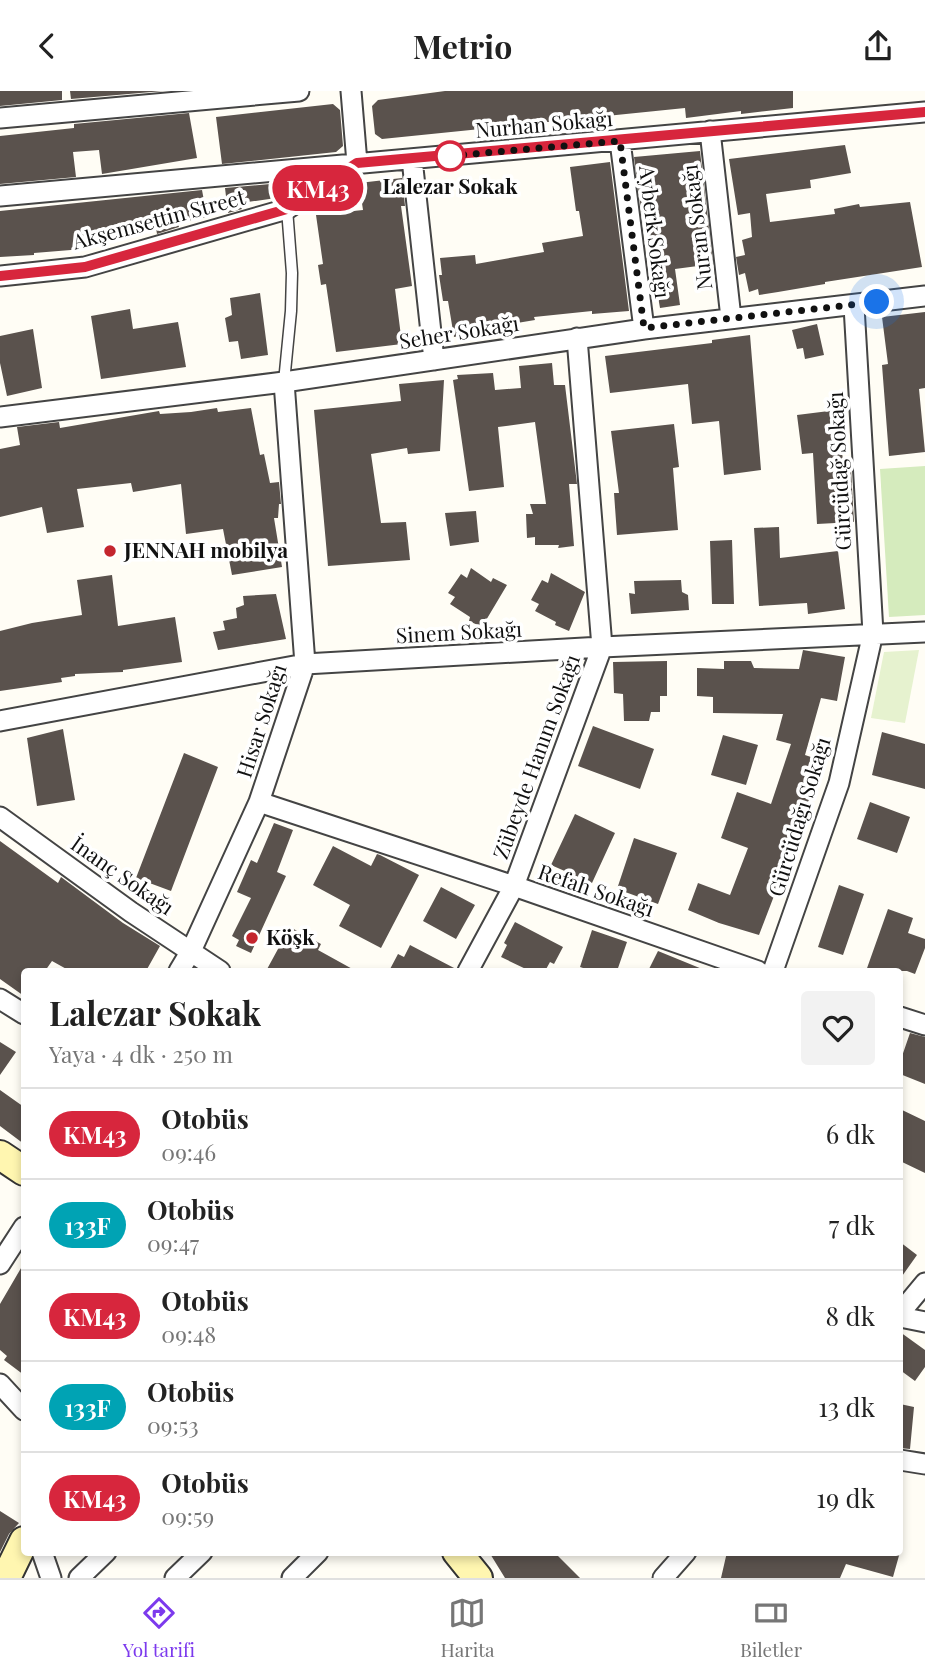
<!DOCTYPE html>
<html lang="tr">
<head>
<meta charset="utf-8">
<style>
  :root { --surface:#fff; --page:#f2f2f2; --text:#222; --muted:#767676; --line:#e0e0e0; --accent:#7c3aed }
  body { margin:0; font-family:"Playfair Display",serif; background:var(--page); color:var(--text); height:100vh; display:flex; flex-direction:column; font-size:26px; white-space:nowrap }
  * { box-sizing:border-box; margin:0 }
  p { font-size:23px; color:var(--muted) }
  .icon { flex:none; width:38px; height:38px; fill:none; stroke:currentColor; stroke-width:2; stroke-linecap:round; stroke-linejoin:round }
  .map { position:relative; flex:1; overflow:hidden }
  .details { position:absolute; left:21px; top:877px; width:882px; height:588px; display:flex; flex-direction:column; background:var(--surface); border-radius:7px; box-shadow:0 4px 10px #0003 }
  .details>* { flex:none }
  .badge { padding:0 14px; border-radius:23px; font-size:24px; line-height:46px }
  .you { position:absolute; width:35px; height:35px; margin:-18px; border:5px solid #fff; border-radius:50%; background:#1a73e8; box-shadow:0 0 0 10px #1a73e833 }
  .map>.badge { position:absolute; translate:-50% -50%; box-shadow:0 0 0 4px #fff }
  .round { display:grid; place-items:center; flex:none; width:74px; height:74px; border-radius:7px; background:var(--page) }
  .headline { display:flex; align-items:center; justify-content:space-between; height:119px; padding:0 28px }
  h1 { font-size:33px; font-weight:700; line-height:52px }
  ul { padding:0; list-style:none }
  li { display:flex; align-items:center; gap:21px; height:91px; padding:0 28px; border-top:2px solid var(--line) }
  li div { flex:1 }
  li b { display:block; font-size:26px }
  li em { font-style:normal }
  li .badge { min-width:77px; font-weight:700; text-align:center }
  header { display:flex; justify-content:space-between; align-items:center; height:91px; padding:0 28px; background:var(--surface); font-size:32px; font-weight:700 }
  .dock { display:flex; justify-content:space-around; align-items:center; height:98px; border-top:2px solid var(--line); background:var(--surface); font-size:19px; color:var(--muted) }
  .dock a { display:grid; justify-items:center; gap:4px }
  .dock .current { color:var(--accent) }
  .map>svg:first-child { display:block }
</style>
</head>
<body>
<header><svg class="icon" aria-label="back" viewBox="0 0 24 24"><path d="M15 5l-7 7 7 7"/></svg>Metrio<svg class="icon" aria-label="share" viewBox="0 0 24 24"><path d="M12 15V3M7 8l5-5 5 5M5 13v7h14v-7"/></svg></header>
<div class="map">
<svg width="925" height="1487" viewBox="0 0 925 1487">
  <rect width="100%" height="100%" fill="#fffdf5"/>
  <path fill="#d5ebbd" d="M925 375V524L889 526 880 378Z"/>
  <path fill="#e6f2cf" d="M919 559 905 632 871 627 884 561Z"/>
  <path fill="#5a524d" d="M0 0H62V9L0 15Z
    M70 0H163L71 8Z
    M445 0H793V17L741 23V20L686 27 685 17 382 48 375 43 372 15 378 9Z
    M333 13 340 19 343 55 336 61 222 73 216 26Z
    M189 22 197 67 102 83 99 59 73 61 76 86 0 93V45L74 37V33Z
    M845 54 851 82 810 89 811 97 766 103 770 131 835 123 834 118 859 113 860 116 910 111 922 176 825 191V193L778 201 759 204 758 198 749 201 745 182 739 184 736 166 745 164 742 149 752 146 750 122 738 124 729 68Z
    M700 60 713 173 675 178 680 214 660 217 647 141H644L634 66Z
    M610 71 629 220 592 223V220L534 226 535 229 480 238V240L454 246 448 210H443L439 184H442L440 167 475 164 476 173 544 161 542 152 583 145 579 120H576L570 76Z
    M402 87 405 115H401L412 195 395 198 402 253 336 261 326 193 321 194 318 174 323 173 316 124 363 119 359 92Z
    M281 92 283 106 241 112 242 118 228 122 225 97Z
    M202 99 207 126 178 132 179 136 157 143 156 137 104 144V146L82 149 83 158 34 162V164L0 166V120Z
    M260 202 268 264 241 268 238 250 229 251 225 227 232 224 230 207Z
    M130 218 133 238 178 231 186 276 101 288 91 225Z
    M925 221V297L919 298 925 361 889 365 882 274 888 273 882 226Z
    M817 233 824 264 805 268 803 257 797 258 792 239Z
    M33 238 42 297 7 305 0 272V245Z
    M750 244 761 379 724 384 719 330 692 333 688 293 610 302 605 265 712 252V249Z
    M552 272 554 294H565L577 393H569L574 455 558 457 559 454H535V446L527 447 526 423H533L530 413H546L535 331 498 336 504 396 469 400 453 289 458 288 457 284 493 282 495 299 521 297 519 275Z
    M444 289 440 360 408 363 407 357 371 363 381 432 406 431 410 469 328 475 314 319 401 310 399 293Z
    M217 317 218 321 251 317 260 364 264 363 270 392 279 391 281 413H279L278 427H274L282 476 232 484 223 438 186 443 181 393 133 401 131 392 77 398 84 436 47 442 42 416 0 426V358L20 354 17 336 59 331 60 337 159 320 160 323 191 321Z
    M837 319 844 378H851L854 431 817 433 813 362 802 363 797 324Z
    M674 333 679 376 673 377 678 439 617 444 614 402H619L611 340Z
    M476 420 479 451 450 455 445 422Z
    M779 436 780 467 838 460 845 518 808 523 807 512 759 515 754 437Z
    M732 449 734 513H712L710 450Z
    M471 477 491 491 493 487 507 494 482 536 469 530 470 526 450 513 455 506 448 502 461 483 467 487Z
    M551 482 585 501 569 540 555 534 556 531 535 520 539 513 531 509 542 489 548 492Z
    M112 484 118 535 175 526 182 571 123 579V581L75 583V585L61 587 62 591 0 600V540L32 532 82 524 77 489Z
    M681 489 682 501 688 504 689 519 631 523 629 502 635 503 634 490Z
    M276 503 286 548 218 559 213 541 225 539 223 530 237 527 236 517 244 514 243 505Z
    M803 559 845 566 837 610 821 607 805 664 823 670 803 725 808 727 792 773 787 771 759 844 719 832 688 819 698 792 730 804 748 757 721 747 737 701 771 713 791 653 776 649 783 623 713 622V606L697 605V577L724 578V570H751L754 577 799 578Z
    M667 570V605H660V621H651L649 630H624L623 603 614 602 613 571Z
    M593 635 654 658 640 698 578 675Z
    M63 638 75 709 37 715 27 647Z
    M882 641 925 653V698L872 684Z
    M723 644 758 654 746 694 711 684Z
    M184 662 218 676 171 800 136 787Z
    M870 711 910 726 897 762 857 748Z
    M575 723 615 742 592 792 551 774Z
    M274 732 293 739 277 781 286 785 251 862 236 855 239 849 232 845 251 807 237 801 251 769 257 772Z
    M634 747 677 762 658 813 617 798Z
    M0 750 58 792 61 786 123 832 160 855 146 880H70L52 870 45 880H24V905L0 888Z
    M333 755 371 775 377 763 380 764 419 784 381 857 339 835 350 814 313 794Z
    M839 794 864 803 843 864 818 856Z
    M441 796 475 814 456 848 423 830Z
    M888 818 913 827 908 842 925 848V857L915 883 907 880H866Z
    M515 831 563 856 554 873 550 871 545 880H530L501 866 507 854 504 852Z
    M290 836 321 853 318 859 356 880H266Z
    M592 839 627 851 617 880H592L580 876Z
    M410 854 456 878V880H389L398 863 404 866Z
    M658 860 707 880H648Z
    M910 942 925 946V993L900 983V971Z
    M0 951 16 961 0 984Z
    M0 999 24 1016V1053L0 1035Z
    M900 1018 925 1030V1082L900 1070Z
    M900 1151 917 1164 900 1188Z
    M24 1172V1284L4 1269 7 1265 0 1259V1213Z
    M900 1241 925 1259V1276L915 1290 900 1279Z
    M900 1313 914 1316 910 1358 900 1357Z
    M0 1420 19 1432 9 1443 0 1461Z
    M489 1461H554L580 1487H505Z
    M727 1461H900L893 1486 846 1473 840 1487H721Z"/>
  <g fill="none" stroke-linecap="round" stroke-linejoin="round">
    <defs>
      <path id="lane" d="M284 291 291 220 292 182 287 118"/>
      <path id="street" d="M351 0 357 72
        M0 27 299 0
        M710 40 731 227
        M620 50 644 238
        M412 68 434 269
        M0 105 925 21
        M0 185 85 176 287 118 353 74
        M0 326 284 291 644 238 925 205
        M0 630 305 573 602 556 925 541
        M259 711 514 795 758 880
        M0 726 131 821 220 880
        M179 880 191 860 259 711 305 573 284 291
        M468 880 514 795 602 556 577 247
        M773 880 839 692 873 542 854 215
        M0 908 24 923
        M900 926 925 934
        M0 1173 24 1136
        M900 1222 925 1192
        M900 1226 925 1231
        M0 1293 24 1319
        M900 1369 925 1373
        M42 1461 51 1487
        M79 1487 106 1461
        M175 1487 202 1461
        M292 1487 318 1461
        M663 1487 686 1461"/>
      <path id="secondary" d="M0 1064 24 1080
        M457 1461 478 1487
        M6 1487 24 1450"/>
    </defs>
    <use href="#lane" stroke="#444" stroke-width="13"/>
    <use href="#street" stroke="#444" stroke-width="23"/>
    <use href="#secondary" stroke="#333" stroke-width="32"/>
    <use href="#lane" stroke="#fff" stroke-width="10"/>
    <use href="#street" stroke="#fff" stroke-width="19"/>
    <use href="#secondary" stroke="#fff6b0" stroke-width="28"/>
  </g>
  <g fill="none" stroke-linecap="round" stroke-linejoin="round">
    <defs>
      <path id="line" d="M0 185 85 176 287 118 357 72 925 21"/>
    </defs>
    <use href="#line" stroke="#fff" stroke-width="16"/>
    <use href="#line" stroke="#d7263d" stroke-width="10"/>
    <path stroke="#111" stroke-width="7" stroke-dasharray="0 12.6" d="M450 65 438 66 620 50 644 237 877 211"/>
  </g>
  <circle fill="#fff" stroke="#d7263d" stroke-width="3.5" cx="450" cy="65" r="14"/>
  <g fill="#c4262e" stroke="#fff" stroke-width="2.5">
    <circle cx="110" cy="460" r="7"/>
    <circle cx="252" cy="847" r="7"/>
  </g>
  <g text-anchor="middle" stroke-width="7" stroke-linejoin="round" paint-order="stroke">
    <g font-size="21" fill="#111" stroke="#fff">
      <text transform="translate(544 34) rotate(-5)" y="7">Nurhan Sokağı</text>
      <text transform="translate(159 129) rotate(-15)" y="7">Akşemsettin Street</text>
      <text transform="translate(698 136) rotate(-97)" y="7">Nuran Sokağı</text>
      <text transform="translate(654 141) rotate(83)" y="7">Ayberk Sokağı</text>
      <text transform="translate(459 242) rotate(-9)" y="7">Seher Sokağı</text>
      <text transform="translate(840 380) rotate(-93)" y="7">Gürcüdağ Sokağı</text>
      <text transform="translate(459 542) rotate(-3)" y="7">Sinem Sokağı</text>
      <text transform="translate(262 630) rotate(-72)" y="7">Hisar Sokağı</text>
      <text transform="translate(537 666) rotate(-70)" y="7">Zübeyde Hanım Sokağı</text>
      <text transform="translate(800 726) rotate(-73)" y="7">Gürcüdağı Sokağı</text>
      <text transform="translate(122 785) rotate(35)" y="7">İnanç Sokağı</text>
      <text transform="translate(596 800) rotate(19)" y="7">Refah Sokağı</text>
    </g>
    <g font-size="21" font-weight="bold" fill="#111" stroke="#fff">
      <text x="450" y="103">Lalezar Sokak</text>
    </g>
    <g font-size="21" font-weight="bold" fill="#111" stroke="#fff" text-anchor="start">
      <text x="124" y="467">JENNAH mobilya</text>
      <text x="266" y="854">Köşk</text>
    </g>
  </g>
</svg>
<div class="you" style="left:877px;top:211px"></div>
<b class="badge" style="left:318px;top:97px;background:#d7263d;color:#fff">KM43</b>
<section class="details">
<div class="headline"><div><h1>Lalezar Sokak</h1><p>Yaya · 4 dk · 250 m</p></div><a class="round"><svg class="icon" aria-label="heart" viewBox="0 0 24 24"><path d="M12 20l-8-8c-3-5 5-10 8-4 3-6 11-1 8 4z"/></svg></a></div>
<ul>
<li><span class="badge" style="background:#d7263d;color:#fff">KM43</span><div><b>Otobüs</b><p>09:46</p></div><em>6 dk</em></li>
<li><span class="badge" style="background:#00a3b4;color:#fff">133F</span><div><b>Otobüs</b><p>09:47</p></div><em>7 dk</em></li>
<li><span class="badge" style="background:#d7263d;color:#fff">KM43</span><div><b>Otobüs</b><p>09:48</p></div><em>8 dk</em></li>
<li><span class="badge" style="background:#00a3b4;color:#fff">133F</span><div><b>Otobüs</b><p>09:53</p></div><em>13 dk</em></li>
<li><span class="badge" style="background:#d7263d;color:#fff">KM43</span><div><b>Otobüs</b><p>09:59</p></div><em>19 dk</em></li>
</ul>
</section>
</div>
<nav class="dock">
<a class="current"><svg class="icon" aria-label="directions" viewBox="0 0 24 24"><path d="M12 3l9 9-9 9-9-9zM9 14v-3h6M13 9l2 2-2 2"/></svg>Yol tarifi</a>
<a><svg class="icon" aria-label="map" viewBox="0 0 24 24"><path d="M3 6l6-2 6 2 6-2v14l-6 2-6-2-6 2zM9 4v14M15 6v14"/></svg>Harita</a>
<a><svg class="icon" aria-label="tickets" viewBox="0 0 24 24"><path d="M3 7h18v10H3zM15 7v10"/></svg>Biletler</a>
</nav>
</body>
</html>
